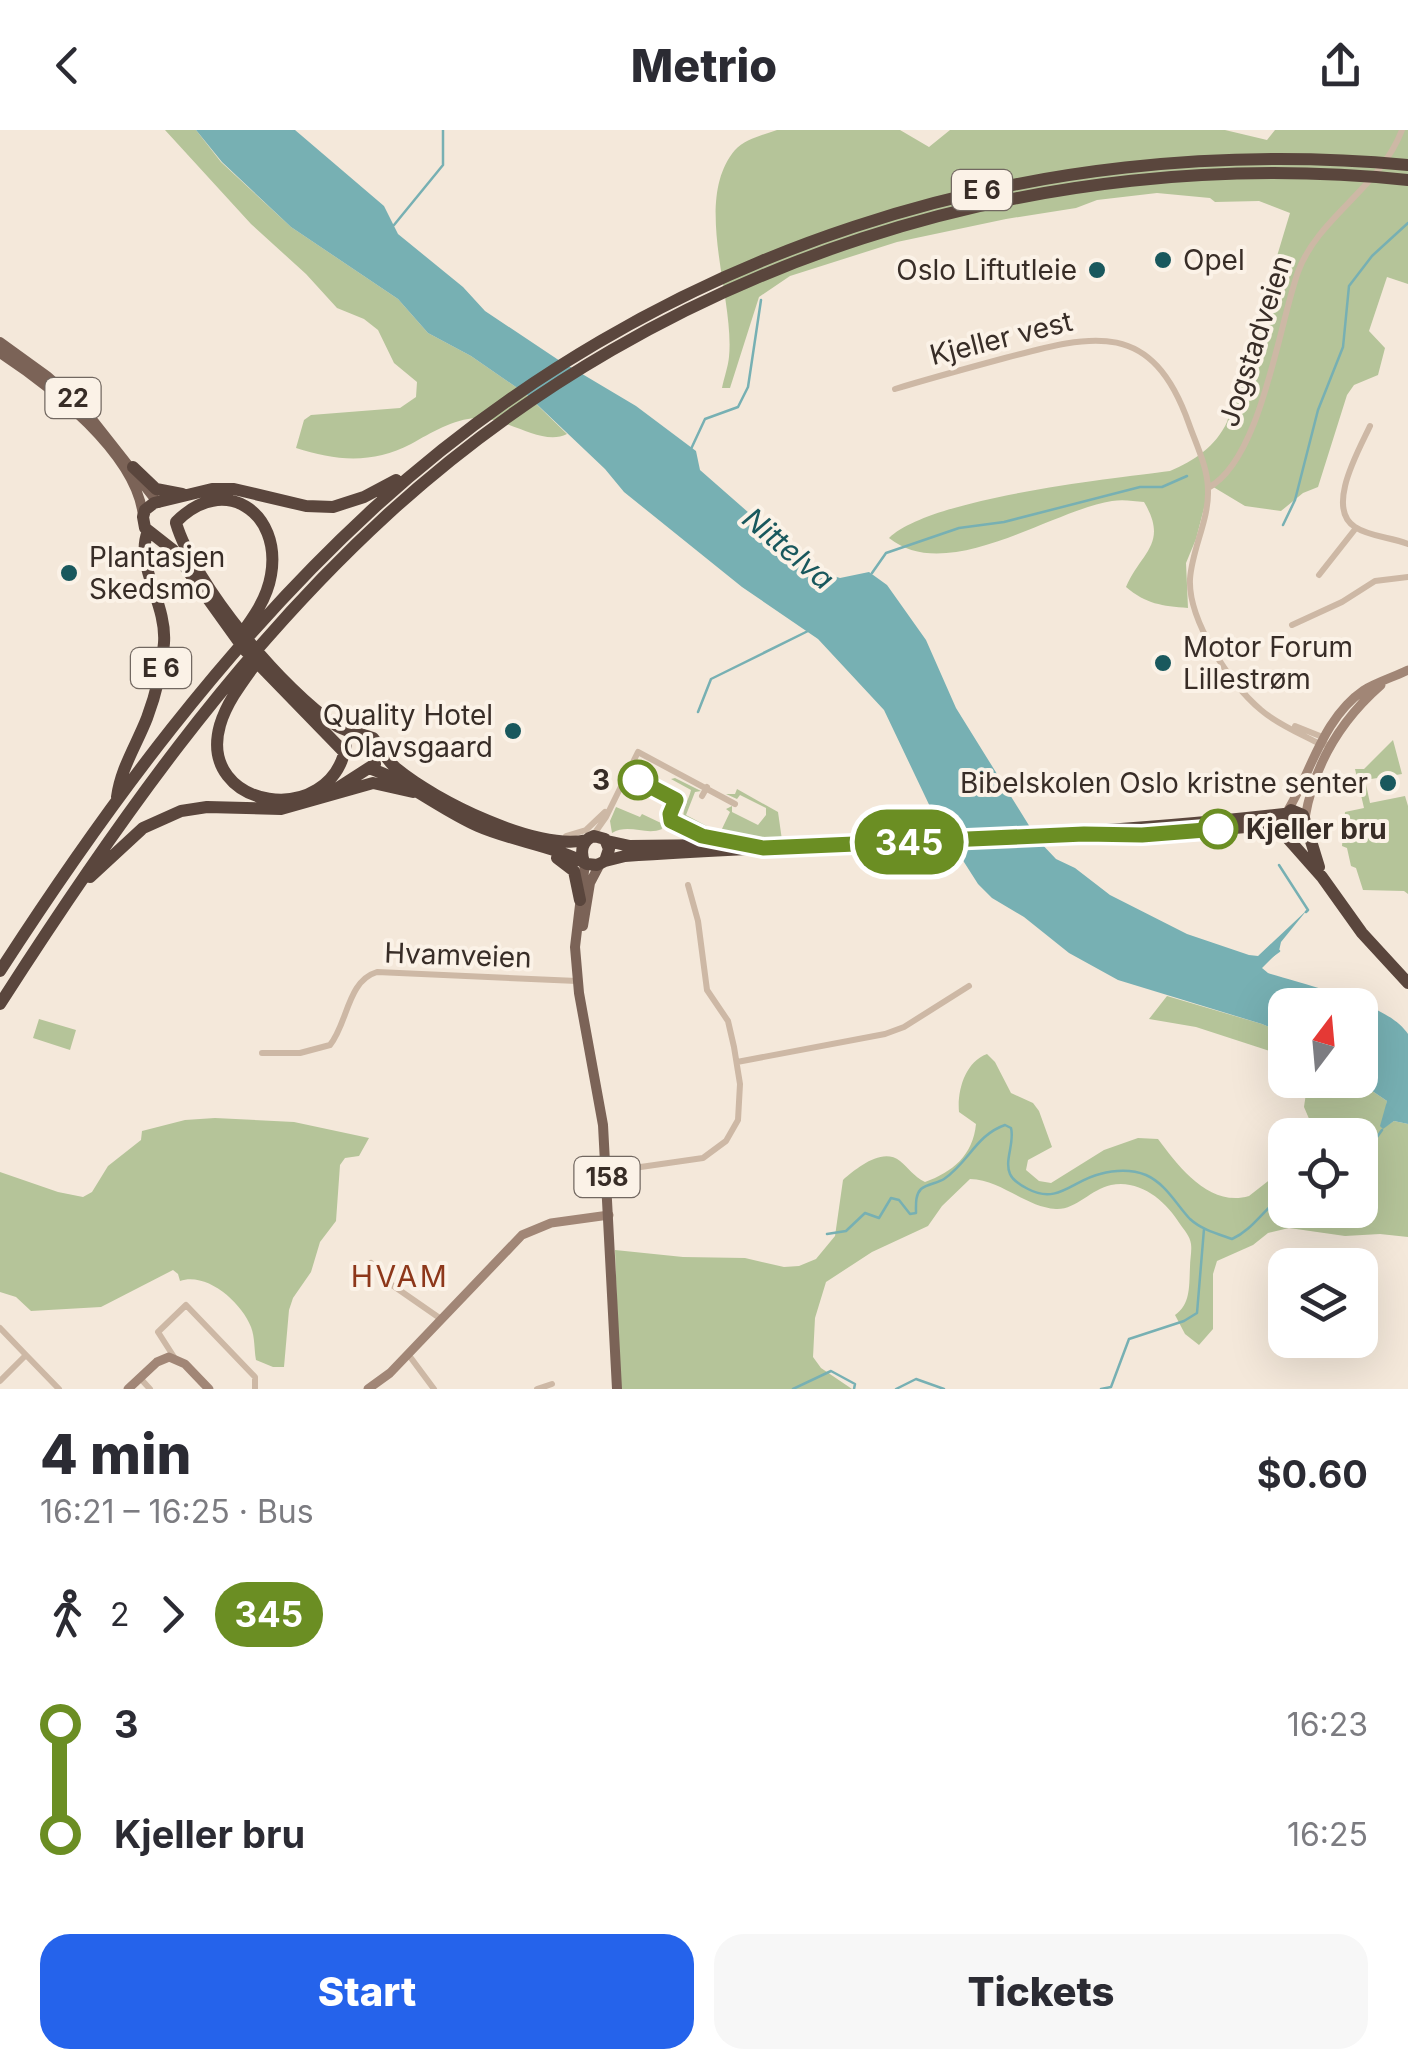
<!DOCTYPE html>
<html lang="en">
<head>
<meta charset="utf-8">
<style>
  :root { --surface:#fff; --page:#f7f7f7; --text:#2b2b33; --muted:#7c7c81; --accent:#2563eb }
  body { margin:0; font-family:Inter,sans-serif; background:var(--page); color:var(--text); height:100vh; display:flex; flex-direction:column; font-size:38px; white-space:nowrap }
  * { box-sizing:border-box; margin:0 }
  p { font-size:32px; color:var(--muted) }
  .icon { flex:none; width:55px; height:55px; fill:none; stroke:currentColor; stroke-width:2; stroke-linecap:round; stroke-linejoin:round }
  .map { position:relative; height:1259px; overflow:hidden }
  .details { display:flex; flex-direction:column; background:var(--surface); flex:1 }
  .details>* { flex:none }
  .badge { padding:0 20px; border-radius:32px; font-size:35px; line-height:65px }
  .needle { width:65px; rotate:16deg }
  .buttons { position:absolute; left:1268px; top:858px; display:grid; gap:20px }
  .buttons a { display:grid; place-items:center; width:110px; height:110px; border-radius:20px; background:var(--surface); box-shadow:0 10px 40px #0002; font-size:50px }
  .map>.badge { position:absolute; translate:-50% -50%; box-shadow:0 0 0 5px #fff }
  .legs { display:flex; align-items:center; gap:15px; height:110px; padding:0 40px; font-size:32px }
  .legs p { margin-inline-start:auto }
  .headline { display:flex; align-items:center; justify-content:space-between; height:170px; padding:0 40px }
  h1 { font-size:55px; font-weight:800; line-height:75px }
  .cta { display:flex; gap:20px; margin-top:auto; padding:20px 40px }
  .cta a { flex:1; height:115px; border-radius:30px; background:var(--accent); color:#fff; font-size:40px; font-weight:800; line-height:115px; text-align:center }
  .cta a+a { background:var(--page); color:var(--text) }
  ul { padding:0 40px; list-style:none }
  li { display:flex; align-items:center; gap:35px; height:110px; font-size:38px }
  li i { display:grid; place-items:center; width:15px; height:100%; margin:0 12px; background:currentColor }
  li i::after { content:''; width:25px; height:25px; margin:-12px; border:8px solid; border-radius:50%; background:var(--surface) }
  li p { margin-inline-start:auto }
  li:first-child i { background:linear-gradient(#0000 50%,currentColor 0) }
  li:last-child i { background:linear-gradient(currentColor 50%,#0000 0) }
  header { display:flex; justify-content:space-between; align-items:center; height:130px; padding:0 40px; background:var(--surface); font-size:45px; font-weight:800 }
  .map>svg:first-child { display:block }
</style>
</head>
<body>
<header><svg class="icon" aria-label="back" viewBox="0 0 24 24"><path d="M15 5l-7 7 7 7"/></svg>Metrio<svg class="icon" aria-label="share" viewBox="0 0 24 24"><path d="M12 15V3M7 8l5-5 5 5M5 13v7h14v-7"/></svg></header>
<div class="map">
<svg width="1408" height="1259" viewBox="0 0 1408 1259">
  <rect width="100%" height="100%" fill="#f4e8da"/>
  <path fill="#b5c499" d="M165 0H196L221 32 291 97 398 169 428 203 471 226 526 264 567 304C542 317 507 287 477 288 453 289 431 303 411 314 373 334 336 331 296 318L304 290 311 285 400 278 416 267 417 252 394 233 378 200 364 189 337 178 306 144 251 94Z
    M777 0H900L929 17 950 0H1225L1267 10 1275 0H1408V154L1387 147 1369 201 1385 218 1378 245 1354 255 1347 265 1318 357 1303 363 1281 381 1245 376 1210 355 1196 409 1186 433 1188 478C1162 476 1146 474 1126 457 1141 422 1169 414 1144 372 1133 371 1123 369 1112 371 1050 381 947 455 889 408 930 368 1108 349 1170 341 1194 331 1216 316 1227 292L1290 83 1259 71 1215 72 1210 68 1157 63 1097 70 1076 78 1006 89 897 112 790 146 759 167 730 258H722C724 248 728 237 729 227 735 167 692 71 735 20 745 9 763 5 777 0Z
    M1393 610 1402 644 1365 650 1370 673 1405 666 1408 676V764L1404 761 1363 760 1356 738 1351 736 1347 718 1342 716 1345 682 1364 678 1355 639H1364Z
    M675 648 701 661 695 662 686 685 720 703 730 682 726 679 732 676V682L758 695 766 685V678L740 665 737 669 726 664H735L737 659 778 682 782 710C762 710 692 714 684 691 681 682 689 669 691 660L671 649Z
    M616 677 640 687 642 684 661 693 662 699C646 706 629 693 612 703L610 691Z
    M1167 866 1262 894 1285 904V926L1196 897 1149 889Z
    M39 889 76 900 70 920 33 908Z
    M987 924 995 932 1011 963 1033 973 1039 981 1052 1017 1028 1030 1026 1040 1039 1051 1051 1053 1104 1020 1138 1008 1158 1009C1178 1036 1210 1078 1249 1066L1285 1038V1080H1360V1005H1316L1304 977 1306 963 1303 950H1356L1387 971 1383 998 1394 991 1408 994V1107L1380 1104 1345 1106 1289 1098 1268 1103 1253 1115 1217 1131 1213 1144V1199L1199 1215 1185 1204 1175 1185C1191 1174 1189 1155 1190 1137 1190 1129 1192 1121 1191 1114 1190 1106 1184 1100 1180 1094 1166 1071 1140 1049 1111 1055 1091 1059 1076 1080 1056 1079 1025 1077 1002 1050 970 1049L942 1076 928 1096 872 1122 826 1152 815 1188 813 1227 821 1238 852 1259H620L615 1120 683 1127 745 1128 784 1137 799 1136 816 1129 835 1106 843 1050C857 1038 882 1017 900 1031 909 1038 913 1046 925 1052 953 1042 973 1025 976 994L959 982C957 961 965 932 987 924Z
    M215 988 294 992 369 1008 359 1026 345 1028 340 1035 336 1091 320 1112 311 1142 293 1168 289 1180 284 1237H273L256 1230C254 1220 255 1207 251 1197 241 1172 207 1142 180 1151L178 1144 173 1140 101 1177 31 1181 16 1167 0 1162V1042L58 1062 83 1067 92 1062 108 1036 141 1010 142 1001 185 990Z"/>
  <path fill="#77b0b3" d="M196 0H295L384 76 398 104 463 157 485 181 557 229 636 276 696 321 700 340 814 440 840 448 869 442 887 455 926 510 956 578 1038 710 1056 729 1075 738 1110 765 1187 804 1249 825 1258 826 1307 780 1281 812 1279 821 1262 838 1268 843C1305 855 1387 872 1408 904V994L1394 991 1383 999 1380 996 1387 971 1356 950H1360V875H1285V904L1262 894 1118 850 1069 823 1024 787 992 768 978 754 934 685 884 580 818 509 742 457 624 362 605 339 526 264 471 226 428 203 398 169 291 97 222 32Z"/>
  <g fill="none" stroke-linecap="round" stroke-linejoin="round">
    <path stroke="#77b0b3" stroke-width="2.5" d="M394 95 443 35V0
      M691 319 705 289 738 277 748 257 761 170
      M1283 395 1295 370 1318 280 1343 217 1349 156 1372 126 1408 93
      M872 443 886 423 959 398 1004 392 1140 357H1162L1187 346
      M698 582 711 549 808 501
      M1279 735 1308 780 1306 782
      M1265 831 1279 821
      M1360 1031 1382 1000
      M827 1104 846 1101 865 1083 879 1088 891 1068 899 1070 910 1084 916 1083C916 1075 915 1065 921 1059 927 1054 938 1053 944 1049 969 1032 976 1005 1005 995L1011 998C1015 1013 1004 1030 1010 1044 1013 1051 1022 1056 1028 1059 1058 1075 1073 1050 1100 1044 1115 1040 1131 1039 1146 1045 1166 1054 1176 1074 1190 1089 1202 1100 1218 1104 1232 1109 1254 1099 1265 1077 1285 1064
      M793 1259 831 1241 855 1254 854 1259
      M896 1259 916 1249 944 1259
      M1101 1259 1111 1257 1129 1209 1184 1191 1197 1183 1204 1099"/>
    <path stroke="#cdb8a5" stroke-width="6" d="M895 259C931 248 968 238 1005 228 1094 204 1152 189 1189 294 1196 314 1208 338 1208 360 1209 390 1192 419 1190 449 1188 490 1230 554 1261 580 1277 594 1301 604 1320 614L1331 615
      M1370 296C1359 320 1325 378 1355 397 1370 407 1391 407 1408 414
      M1208 358C1261 330 1278 198 1298 142 1318 87 1380 58 1402 0
      M1319 445 1356 398
      M1292 495 1342 472 1375 451 1408 447
      M1295 596 1325 608
      M702 666 707 657
      M594 704 606 687 638 622 735 674
      M566 706 586 700 605 682
      M262 923H300L330 915C348 893 347 851 377 842L577 851
      M737 932 885 904 904 897 969 856
      M606 1032 637 1035
      M606 1042 703 1028 726 1011 738 990 740 954 734 917 728 891 707 860 698 791 688 755
      M371 1133 392 1155 441 1189
      M0 1198 26 1225 0 1251
      M408 1224 434 1259
      M26 1225 59 1259
      M174 1227 158 1202 186 1175 255 1247V1259
      M140 1248 150 1259
      M537 1259 552 1254"/>
    <path stroke="#a18676" stroke-width="9" d="M1288 680C1312 640 1323 588 1364 560 1377 552 1394 547 1408 540
      M1305 688C1314 635 1341 590 1381 555
      M128 1259 157 1232 169 1227 185 1234 209 1259
      M368 1259 390 1243 522 1105 551 1093 609 1085"/>
    <path stroke="#7b6357" stroke-width="10" d="M0 212 47 246 84 279 158 373
      M0 223C49 255 138 324 143 387
      M585 733 575 817 579 863 603 995 617 1259
      M583 796 590 753 600 734"/>
    <path stroke="#5a463d" stroke-width="12" d="M133 337 156 359 182 364
      M176 392C224 343 282 382 271 445 267 469 253 488 239 507
      M176 393C194 454 283 561 337 596 349 603 361 603 373 608 381 618 386 630 397 639 436 671 536 721 587 710
      M259 529C244 550 227 571 220 595 196 680 332 700 346 615
      M345 623 244 519 173 420 145 398 143 387 145 380 154 373 212 359H234L306 376 333 377 364 367 396 350
      M369 638C407 651 440 679 478 696 512 711 558 717 587 734L597 735 605 731 609 719 605 709 594 706C582 710 580 721 584 732
      M333 661 375 634
      M117 667C121 638 136 616 147 588 156 564 162 539 164 513 167 472 134 436 148 401
      M1280 691 1291 680 1303 685 1319 737
      M1163 704 1246 697 1283 703 1322 747 1362 803 1408 853
      M607 711 630 716 718 715
      M557 728 574 741 580 770
      M605 731 625 726C845 712 1065 709 1284 684
      M90 747 143 698 181 681 207 677 281 679 373 653 413 662
      M0 841C108 674 227 513 374 378 657 120 1027 0 1408 35
      M0 874C113 698 234 525 388 384 664 132 1038 12 1408 50"/>
  </g>
  <g fill="none" stroke-linecap="round" stroke-linejoin="round">
    <defs>
      <path id="line-1" d="M638 650 676 670 670 684 671 691 702 706 763 718 1084 704 1142 705 1218 699"/>
    </defs>
    <use href="#line-1" stroke="#fff" stroke-width="22"/>
    <use href="#line-1" stroke="#6b8e23" stroke-width="15"/>
  </g>
  <g fill="#19585d" stroke="#fbf2e7" stroke-width="4">
    <circle cx="1163" cy="130" r="10"/>
    <circle cx="1097" cy="140" r="10"/>
    <circle cx="69" cy="443" r="10"/>
    <circle cx="1163" cy="533" r="10"/>
    <circle cx="513" cy="601" r="10"/>
    <circle cx="1388" cy="653" r="10"/>
  </g>
  <g fill="#fff" stroke="#6b8e23" stroke-width="5">
    <circle cx="638" cy="650" r="18"/>
    <circle cx="1218" cy="699" r="18"/>
  </g>
  <g text-anchor="middle" stroke-width="8" stroke-linejoin="round" paint-order="stroke">
    <g fill="#fbf2e7" stroke="#726861" stroke-width="2.5">
      <rect x="952" y="40" width="60" height="40" rx="8"/>
      <rect x="45.5" y="248" width="55" height="40" rx="8"/>
      <rect x="131" y="518" width="60" height="40" rx="8"/>
      <rect x="574.5" y="1027" width="65" height="40" rx="8"/>
    </g>
    <g font-size="25" font-weight="bold" fill="#382d27">
      <text x="982" y="69">E 6</text>
      <text x="73" y="277">22</text>
      <text x="161" y="547">E 6</text>
      <text x="607" y="1056">158</text>
    </g>
    <g font-size="28" fill="#382d27" stroke="#fbf2e7" text-anchor="start">
      <text x="1183" y="140">Opel</text>
      <text x="1077" y="150" text-anchor="end">Oslo Liftutleie</text>
      <text x="89" y="437">Plantasjen<tspan x="89" dy="32">Skedsmo</tspan></text>
      <text x="1183" y="527">Motor Forum<tspan x="1183" dy="32">Lillestrøm</tspan></text>
      <text x="493" y="595" text-anchor="end">Quality Hotel<tspan x="493" dy="32">Olavsgaard</tspan></text>
      <text x="1368" y="663" text-anchor="end">Bibelskolen Oslo kristne senter</text>
    </g>
    <g font-size="28" fill="#382d27" stroke="#fbf2e7">
      <text transform="translate(1001 208) rotate(-14)" y="10">Kjeller vest</text>
      <text transform="translate(1255 211) rotate(-72)" y="10">Jogstadveien</text>
      <text transform="translate(458 825) rotate(2)" y="10">Hvamveien</text>
    </g>
    <g font-size="28" font-weight="bold" fill="#382d27" stroke="#fbf2e7" text-anchor="end">
      <text x="610" y="660">3</text>
      <text x="1246" y="709" text-anchor="start">Kjeller bru</text>
    </g>
    <g font-size="30" font-style="italic" fill="#19585d" stroke="#fbf2e7">
      <text transform="translate(788 419) rotate(40)" y="10">Nittelva</text>
    </g>
    <g font-size="30" letter-spacing="2.5" fill="#8d371a" stroke="#fbf2e7">
      <text x="400" y="1157">HVAM</text>
    </g>
  </g>
</svg>
<div class="buttons">
<a><svg class="needle" viewBox="-14 -14 28 28"><path d="M0-13l5 13h-10z" fill="#e53935"/><path d="M0 13l5-13h-10z" fill="#7c7c81"/></svg></a>
<a><svg class="icon" aria-label="locate" viewBox="0 0 24 24"><circle cx="12" cy="12" r="6"/><path d="M12 2v4M12 18v4M2 12h4M18 12h4"/></svg></a>
<a><svg class="icon" aria-label="layers" viewBox="0 0 24 24"><path d="M12 4l9 5-9 5-9-5zM3 14l9 5 9-5"/></svg></a>
</div>
<b class="badge" style="left:909px;top:712px;background:#6b8e23;color:#fff">345</b>
</div>
<section class="details">
<div class="headline"><div><h1>4 min</h1><p>16:21 – 16:25 · Bus</p></div><b>$0.60</b></div>
<div class="legs"><svg class="icon" aria-label="walk" viewBox="0 0 24 24"><circle cx="13" cy="4" r="2"/><path d="M13 8l-2 6 4 7M11 14l-3 7M7 12l3-4h3l4 4"/></svg>2<svg class="icon" aria-label="forward" viewBox="0 0 24 24"><path d="M9 5l7 7-7 7"/></svg><b class="badge" style="background:#6b8e23;color:#fff">345</b></div>
<ul>
<li><i style="color:#6b8e23"></i><b>3</b><p>16:23</p></li>
<li><i style="color:#6b8e23"></i><b>Kjeller bru</b><p>16:25</p></li>
</ul>
<div class="cta"><a>Start</a><a>Tickets</a></div>
</section>
</body>
</html>
